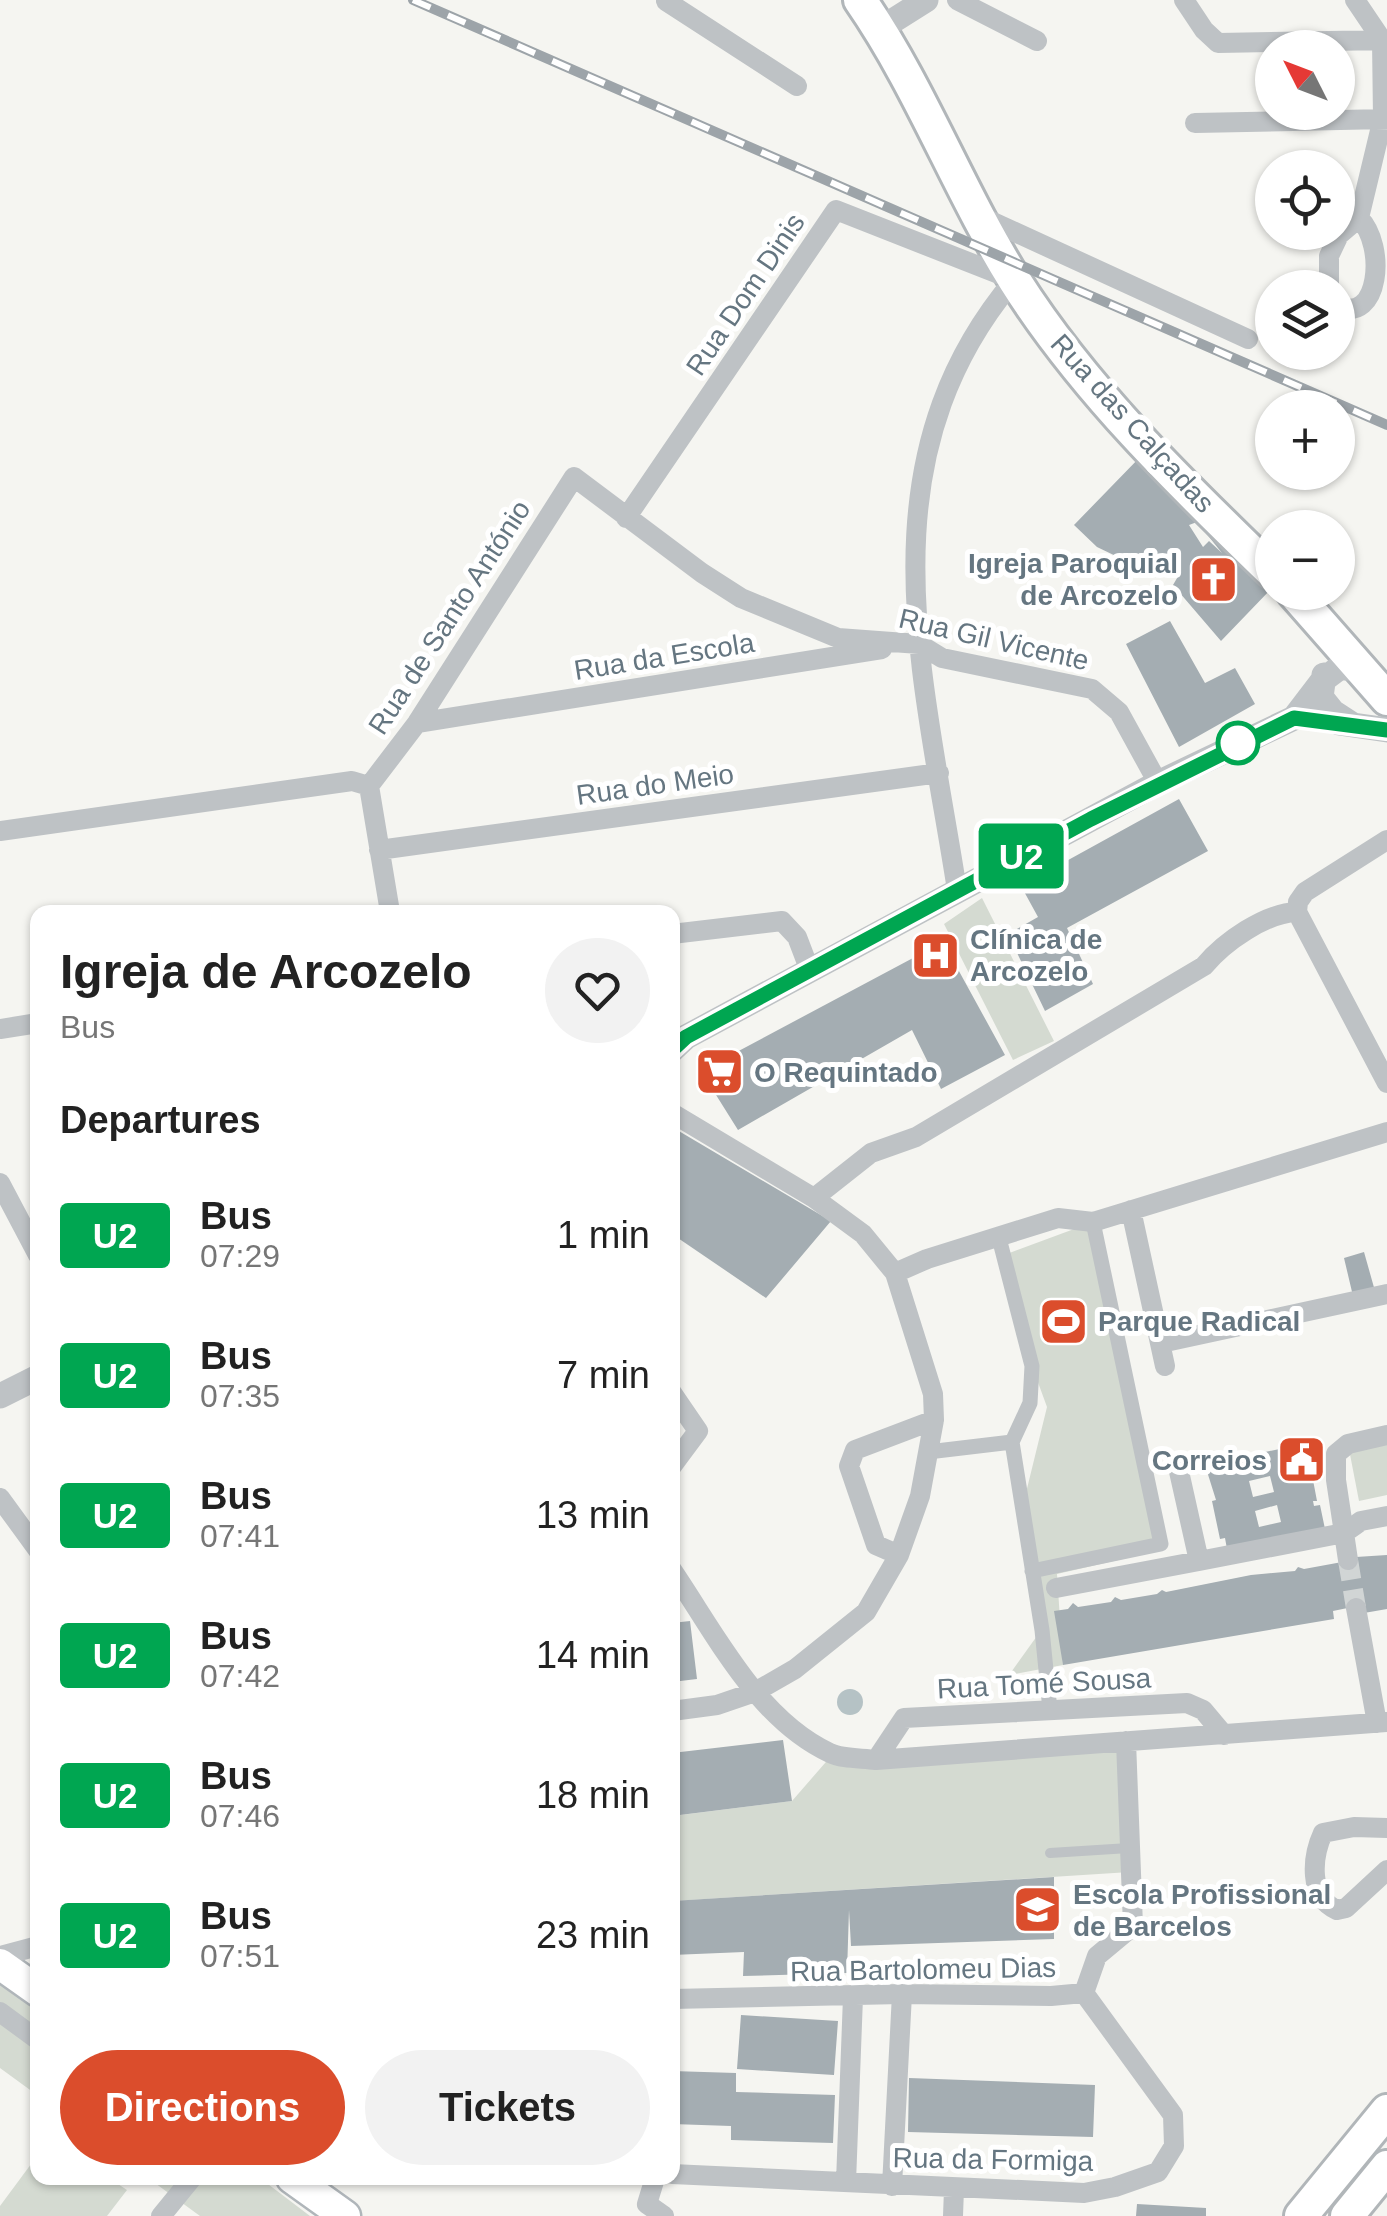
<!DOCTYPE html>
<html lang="en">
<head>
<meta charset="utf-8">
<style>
  :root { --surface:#fff; --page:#f2f2f2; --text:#222; --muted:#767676; --accent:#db4d2c }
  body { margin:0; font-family:Arial,sans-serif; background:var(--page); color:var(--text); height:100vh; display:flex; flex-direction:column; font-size:38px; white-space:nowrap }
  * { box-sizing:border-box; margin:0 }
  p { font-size:32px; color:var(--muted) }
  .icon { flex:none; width:55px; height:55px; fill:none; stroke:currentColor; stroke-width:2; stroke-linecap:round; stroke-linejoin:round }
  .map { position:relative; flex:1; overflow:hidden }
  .sheet { position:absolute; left:30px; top:905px; width:650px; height:1280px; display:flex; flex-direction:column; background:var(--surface); border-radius:20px; box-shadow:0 2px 8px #0004 }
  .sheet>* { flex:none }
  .badge { padding:0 20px; border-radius:8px; font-size:35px; line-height:65px }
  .needle { width:65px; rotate:312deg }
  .fabs { position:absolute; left:1255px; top:30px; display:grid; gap:20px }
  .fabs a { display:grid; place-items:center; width:100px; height:100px; border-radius:50%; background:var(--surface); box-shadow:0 2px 8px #0004; font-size:50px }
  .map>.badge { position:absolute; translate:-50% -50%; box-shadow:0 0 0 5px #fff }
  h2 { padding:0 30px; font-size:38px; line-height:90px }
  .round { display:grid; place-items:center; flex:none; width:105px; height:105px; border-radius:52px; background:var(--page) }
  .head { display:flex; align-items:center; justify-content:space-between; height:170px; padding:0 30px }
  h1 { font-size:48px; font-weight:600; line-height:75px }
  .action { display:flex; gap:20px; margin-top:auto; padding:20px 30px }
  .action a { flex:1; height:115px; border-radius:60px; background:var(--accent); color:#fff; font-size:40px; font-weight:600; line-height:115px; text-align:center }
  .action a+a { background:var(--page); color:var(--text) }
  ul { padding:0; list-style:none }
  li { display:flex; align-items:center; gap:30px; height:140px; padding:0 30px }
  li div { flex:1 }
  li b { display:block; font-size:38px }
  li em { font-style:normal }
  li .badge { min-width:110px; font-weight:700; text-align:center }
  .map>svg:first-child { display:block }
</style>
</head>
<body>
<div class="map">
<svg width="1387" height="2216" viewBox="0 0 1387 2216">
  <rect width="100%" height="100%" fill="#f5f5f1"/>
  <path fill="#d4dad1" d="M982 898 1054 1041 1013 1060 944 924Z
    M1093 1222 1162 1550 1057 1574 1063 1665 1009 1675 1042 1629 1022 1509 1047 1407 1032 1366 1004 1255Z
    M1387 1435V1495L1359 1501 1348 1444Z
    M1122 1748 1130 1872 673 1901V1816L792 1801 832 1755Z
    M0 1981 37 2010V2095L0 2068Z
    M37 2156 38 2178H109L127 2190 107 2216H0V2206Z
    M148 2178H260L310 2216H200Z"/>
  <path fill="#b5c2c5" d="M837 1702a13 13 0 1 1 26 0a13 13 0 1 1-26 0Z"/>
  <path fill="#a4adb2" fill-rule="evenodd" d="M1142 455 1272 588 1221 641 1173 585 1180 573 1159 558 1147 571 1097 547 1074 525ZM1197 522 1222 553 1209 541 1203 547 1189 525Z
    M1170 621 1205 683 1235 668 1255 704 1179 747 1126 644Z
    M1179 799 1208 851 1067 928 1093 984 1045 1011 1008 934 1038 917 1021 886Z
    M943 942 1005 1055 941 1089 912 1030 738 1130 701 1071Z
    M672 1127 831 1221 766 1298 672 1234Z
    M1364 1252 1375 1291 1353 1296 1344 1258Z
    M1304 1444 1308 1481 1313 1480 1317 1501H1313L1314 1506 1320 1505 1325 1529 1227 1549 1225 1538 1220 1539 1212 1501 1216 1500 1205 1465 1243 1456 1245 1466 1267 1461 1265 1452ZM1270 1476 1274 1492 1253 1497 1249 1481ZM1277 1505 1281 1522 1259 1527 1255 1511Z
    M1387 1555V1609L1364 1613 1362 1605 1333 1611 1334 1619 1063 1665 1054 1611 1068 1609 1073 1603 1078 1607 1111 1602 1115 1597 1121 1600 1157 1594 1162 1590 1166 1592 1251 1575 1295 1571 1298 1567 1304 1569 1353 1560 1356 1557Z
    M690 1621 697 1679 672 1682V1623Z
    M783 1740 792 1801 672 1816V1753Z
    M1054 1877V1939L851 1946 849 1910 847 1973 743 1976 744 1952 672 1955V1901Z
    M741 2015 838 2021 834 2075 737 2069Z
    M672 2071 736 2073V2092L835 2095 833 2143 731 2140V2126L672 2124Z
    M909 2078 1095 2085 1093 2137 908 2132Z
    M1137 2204 1206 2208V2216H1136Z"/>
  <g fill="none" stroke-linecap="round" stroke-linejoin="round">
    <path stroke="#d1d5d5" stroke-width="20" stroke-dasharray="20 10" stroke-linecap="butt" d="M1348 1560 1356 1608"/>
    <defs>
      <path id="secondary" d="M0 1964 38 1991
        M292 2178 345 2216"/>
      <path id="primary" d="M860 0C921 88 958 190 1015 281 1084 390 1180 483 1272 572
        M1293 592 1387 699
        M1301 2216 1387 2111
        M1347 2216 1387 2167"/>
    </defs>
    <use href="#secondary" stroke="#b0b6ba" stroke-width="35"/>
    <use href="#primary" stroke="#b1b6b9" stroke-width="38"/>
    <path stroke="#bec2c5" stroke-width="10" d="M1050 1853 1129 1848"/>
    <path stroke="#bec2c5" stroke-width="15" d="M999 1238 1032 1366 1030 1403 1012 1442 1042 1630 1050 1710
      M928 1452 1012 1442
      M1032 1571 1161 1544 1093 1222"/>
    <path stroke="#bec2c5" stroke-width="20" d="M957 0 1037 41
      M1184 0 1204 30 1218 43 1387 40
      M1355 0 1382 40
      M666 1 797 86
      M1195 123 1387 119
      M980 216 1248 339
      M1329 288V256L1339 235 1359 218 1383 118 1382 40
      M1338 306C1379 325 1387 246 1359 218
      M626 518 836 210 1014 280C860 463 924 676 957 890
      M417 723 882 649
      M369 786 417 723 574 477 702 573 741 598 838 638 919 644 942 658 1092 689 1119 712 1158 783
      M0 831 352 781 369 786 390 912
      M379 850 939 773
      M1297 912 1387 1083
      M1297 912 1298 902 1305 892 1387 840
      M672 934 782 921 797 937 810 971
      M0 1029 38 1023
      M672 1113 814 1198 863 1234 895 1273 933 1394 934 1420 920 1496 899 1555 866 1612 795 1669 755 1692 717 1705 672 1711
      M0 1183 38 1255
      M814 1198 871 1153 916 1137 1204 966C1224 942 1265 913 1297 912
      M1131 1210 1165 1366
      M895 1273 927 1259 1058 1218 1093 1222 1387 1132
      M1161 1343 1387 1294
      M672 1393 698 1431 672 1466
      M1387 1435 1348 1444 1336 1454V1480L1344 1533 1361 1521 1387 1516
      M1178 1467 1199 1561 1344 1533 1348 1560
      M0 1498 38 1550
      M899 1555 876 1545 849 1466 855 1450 934 1420
      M672 1570C715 1633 757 1719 830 1753 842 1759 862 1758 876 1760L1387 1722
      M1056 1588 1199 1561
      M1356 1608 1377 1723
      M876 1760 904 1718 1187 1703 1203 1710 1224 1735
      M1387 1828 1354 1827 1323 1833C1312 1857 1308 1897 1337 1910L1346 1908 1387 1870
      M0 1956 38 1946
      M1084 1993 1097 1956 1133 1926 1126 1741
      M672 1999 902 1994 1051 1996 1084 1993
      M0 2012 38 2040
      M672 2174 1084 2193 1115 2187 1158 2172 1174 2146 1173 2115 1084 1993
      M655 2178 647 2204 664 2216
      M846 2182 853 1997
      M892 2186 902 1994
      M161 2216 192 2178
      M953 2216 954 2189"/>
    <path stroke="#bec2c5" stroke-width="25" d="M880 29 926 0
      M1324 675 1321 697 1333 712 1353 725
      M1339 723 1387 730
      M672 1050 686 1037 1158 783 1294 718 1323 680 1339 668H1358
      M0 1396 38 1377"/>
    <use href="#secondary" stroke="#fff" stroke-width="30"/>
    <use href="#primary" stroke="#fff" stroke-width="32"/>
    <defs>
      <path id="rail" d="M413 0 1387 425"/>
    </defs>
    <use href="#rail" stroke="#9da4a9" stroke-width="10"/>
    <use href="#rail" stroke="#fff" stroke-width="6" stroke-dasharray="19" stroke-linecap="butt"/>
  </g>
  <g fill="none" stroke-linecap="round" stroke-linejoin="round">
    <defs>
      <path id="line" d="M672 1050 686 1037 1091 819 1294 718 1387 730"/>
    </defs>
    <use href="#line" stroke="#fff" stroke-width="22"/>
    <use href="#line" stroke="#00a651" stroke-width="15"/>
  </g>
  <defs>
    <symbol id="church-square" viewBox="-11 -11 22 22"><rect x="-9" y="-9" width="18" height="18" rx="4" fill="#db4d2c" stroke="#fff"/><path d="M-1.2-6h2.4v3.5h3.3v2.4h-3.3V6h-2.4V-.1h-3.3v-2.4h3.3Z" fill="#fff"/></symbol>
    <symbol id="hospital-square" viewBox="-11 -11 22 22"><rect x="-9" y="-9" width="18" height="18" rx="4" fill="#db4d2c" stroke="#fff"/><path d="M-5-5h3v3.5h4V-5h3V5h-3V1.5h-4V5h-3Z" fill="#fff"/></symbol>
    <symbol id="supermarket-square" viewBox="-11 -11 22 22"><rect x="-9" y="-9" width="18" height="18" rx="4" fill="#db4d2c" stroke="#fff"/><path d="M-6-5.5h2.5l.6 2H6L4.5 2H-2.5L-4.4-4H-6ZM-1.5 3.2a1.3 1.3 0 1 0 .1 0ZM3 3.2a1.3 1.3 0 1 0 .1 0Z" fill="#fff"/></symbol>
    <symbol id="stadium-square" viewBox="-11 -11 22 22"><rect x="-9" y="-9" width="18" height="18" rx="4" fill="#db4d2c" stroke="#fff"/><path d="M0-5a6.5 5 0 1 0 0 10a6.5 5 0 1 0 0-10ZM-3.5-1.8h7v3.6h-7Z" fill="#fff"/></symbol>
    <symbol id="civic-square" viewBox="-11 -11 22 22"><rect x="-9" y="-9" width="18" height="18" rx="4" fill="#db4d2c" stroke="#fff"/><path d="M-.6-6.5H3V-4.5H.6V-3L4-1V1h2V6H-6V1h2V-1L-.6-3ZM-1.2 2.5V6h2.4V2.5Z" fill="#fff"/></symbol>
    <symbol id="school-square" viewBox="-11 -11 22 22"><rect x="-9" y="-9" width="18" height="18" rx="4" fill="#db4d2c" stroke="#fff"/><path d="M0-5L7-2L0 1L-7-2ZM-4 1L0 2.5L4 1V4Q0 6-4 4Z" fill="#fff"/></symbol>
  </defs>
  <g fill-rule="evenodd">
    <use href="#church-square" x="1186" y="552" width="55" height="55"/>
    <use href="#hospital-square" x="908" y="928" width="55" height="55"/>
    <use href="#supermarket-square" x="692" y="1044" width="55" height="55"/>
    <use href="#stadium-square" x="1036" y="1294" width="55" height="55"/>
    <use href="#civic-square" x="1274" y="1432" width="55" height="55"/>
    <use href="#school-square" x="1010" y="1882" width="55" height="55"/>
  </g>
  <circle fill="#fff" stroke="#00a651" stroke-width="5" cx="1238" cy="743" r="20"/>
  <g text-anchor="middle" stroke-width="10" stroke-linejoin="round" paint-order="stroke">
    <g font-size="28" fill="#657681" stroke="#fff">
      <text transform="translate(745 294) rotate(-56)" y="10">Rua Dom Dinis</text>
      <text transform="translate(1133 423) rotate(48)" y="10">Rua das Calçadas</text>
      <text transform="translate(449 617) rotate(-57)" y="10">Rua de Santo António</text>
      <text transform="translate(994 639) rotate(13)" y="10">Rua Gil Vicente</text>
      <text transform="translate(664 656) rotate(-9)" y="10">Rua da Escola</text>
      <text transform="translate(655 784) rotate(-8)" y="10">Rua do Meio</text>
      <text transform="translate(1044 1683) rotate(-3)" y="10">Rua Tomé Sousa</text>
      <text transform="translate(923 1969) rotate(-1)" y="10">Rua Bartolomeu Dias</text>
      <text transform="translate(993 2159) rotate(1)" y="10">Rua da Formiga</text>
    </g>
    <g font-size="28" font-weight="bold" fill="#657681" stroke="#fff" text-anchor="start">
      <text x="1178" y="573" text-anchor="end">Igreja Paroquial<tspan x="1178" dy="32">de Arcozelo</tspan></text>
      <text x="970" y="949">Clínica de<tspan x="970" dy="32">Arcozelo</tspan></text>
      <text x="754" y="1082">O Requintado</text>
      <text x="1098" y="1331">Parque Radical</text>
      <text x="1267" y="1470" text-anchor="end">Correios</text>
      <text x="1073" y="1904">Escola Profissional<tspan x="1073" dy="32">de Barcelos</tspan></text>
    </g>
  </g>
</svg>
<div class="fabs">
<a><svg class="needle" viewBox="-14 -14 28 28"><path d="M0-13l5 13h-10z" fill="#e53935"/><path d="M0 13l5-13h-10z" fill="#767676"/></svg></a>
<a><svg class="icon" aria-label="locate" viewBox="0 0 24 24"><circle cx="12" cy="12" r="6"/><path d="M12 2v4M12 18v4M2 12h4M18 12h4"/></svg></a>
<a><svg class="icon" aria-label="layers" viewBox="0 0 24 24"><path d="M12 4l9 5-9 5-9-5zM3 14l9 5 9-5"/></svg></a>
<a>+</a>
<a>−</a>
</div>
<b class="badge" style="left:1021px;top:856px;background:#00a651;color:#fff">U2</b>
<section class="sheet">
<div class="head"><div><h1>Igreja de Arcozelo</h1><p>Bus</p></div><a class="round"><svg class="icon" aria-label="heart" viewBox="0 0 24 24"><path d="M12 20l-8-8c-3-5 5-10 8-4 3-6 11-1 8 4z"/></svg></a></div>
<h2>Departures</h2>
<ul>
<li><span class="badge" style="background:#00a651;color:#fff">U2</span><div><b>Bus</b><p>07:29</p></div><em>1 min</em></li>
<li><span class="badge" style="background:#00a651;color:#fff">U2</span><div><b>Bus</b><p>07:35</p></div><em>7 min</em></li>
<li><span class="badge" style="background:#00a651;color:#fff">U2</span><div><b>Bus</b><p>07:41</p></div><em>13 min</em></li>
<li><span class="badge" style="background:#00a651;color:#fff">U2</span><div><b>Bus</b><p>07:42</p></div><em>14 min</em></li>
<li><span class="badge" style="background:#00a651;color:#fff">U2</span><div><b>Bus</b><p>07:46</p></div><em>18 min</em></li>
<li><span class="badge" style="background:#00a651;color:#fff">U2</span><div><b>Bus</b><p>07:51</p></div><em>23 min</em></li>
</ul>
<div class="action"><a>Directions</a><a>Tickets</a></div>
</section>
</div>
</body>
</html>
